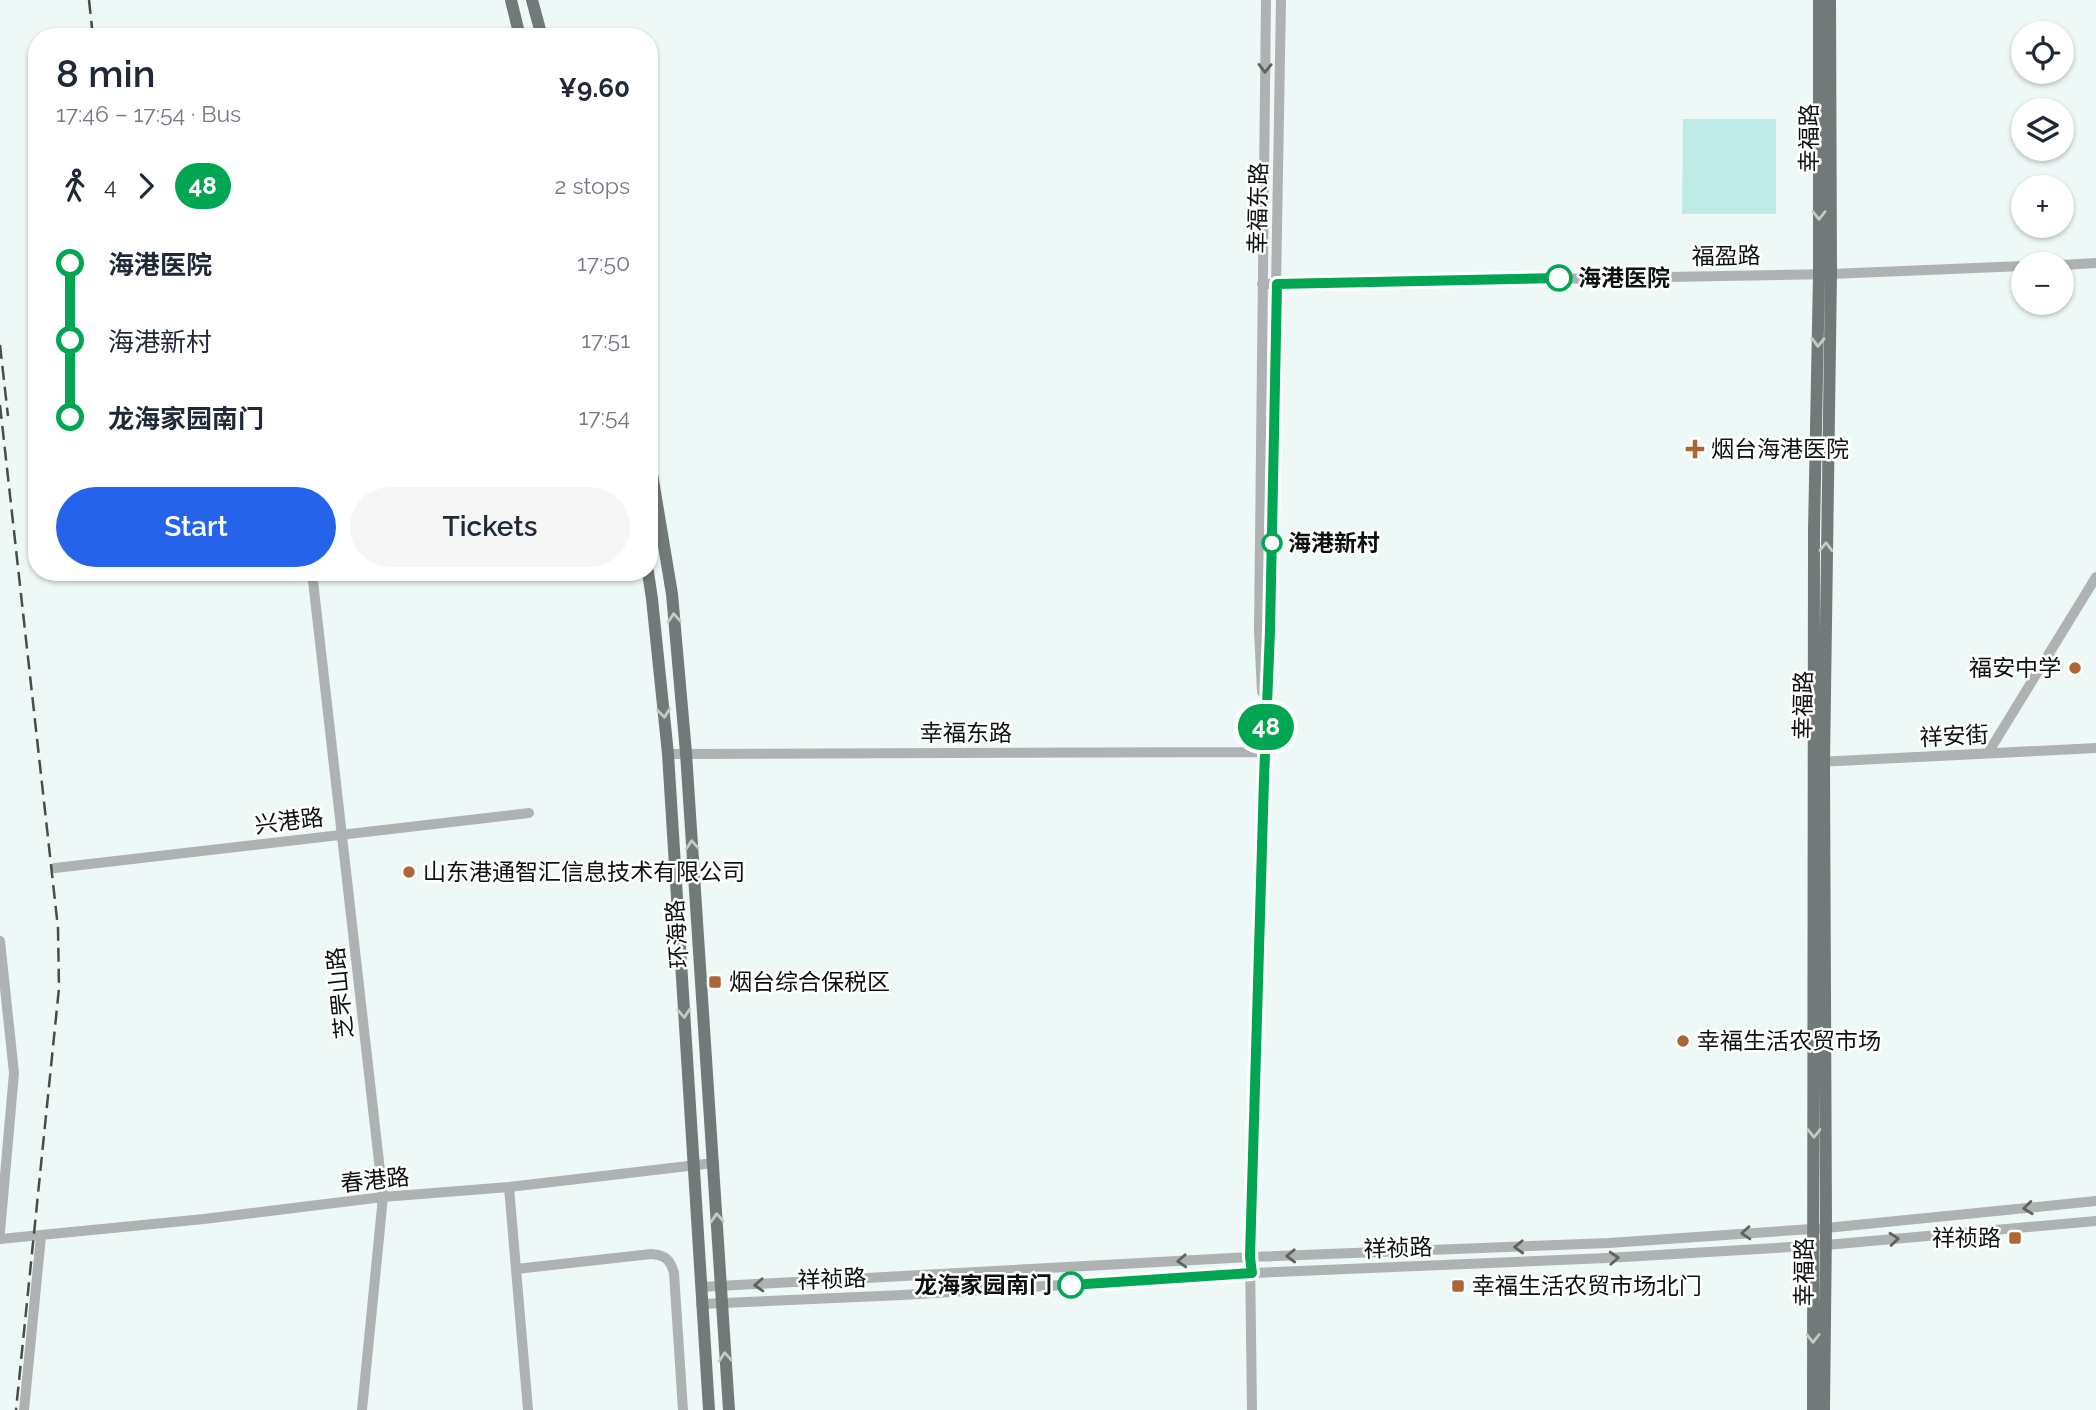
<!DOCTYPE html>
<html lang="en">
<head>
<meta charset="utf-8">
<style>
  :root { --surface:#fff; --page:#f6f6f7; --text:#1f2937; --muted:#747a83; --accent:#2563eb }
  body { margin:0; font-family:Raleway,"Noto Sans SC",sans-serif; background:var(--page); color:var(--text); height:100vh; display:flex; flex-direction:column; font-size:26px; white-space:nowrap }
  * { box-sizing:border-box; margin:0 }
  p { font-size:23px; color:var(--muted) }
  .icon { flex:none; width:38px; height:38px; fill:none; stroke:currentColor; stroke-width:2; stroke-linecap:round; stroke-linejoin:round }
  .map { position:relative; flex:1; overflow:hidden }
  .sheet { position:absolute; left:28px; top:28px; width:630px; height:553px; display:flex; flex-direction:column; background:var(--surface); border-radius:28px; box-shadow:0 2px 5px #0004 }
  .sheet>* { flex:none }
  .badge { padding:0 14px; border-radius:23px; font-size:24px; line-height:46px }
  .buttons { position:absolute; left:2011px; top:21px; display:grid; gap:14px }
  .buttons a { display:grid; place-items:center; width:63px; height:63px; border-radius:50%; background:var(--surface); box-shadow:0 2px 5px #0004; font-size:35px }
  .map>.badge { position:absolute; translate:-50% -50%; box-shadow:0 0 0 4px #fff }
  .legs { display:flex; align-items:center; gap:10px; height:77px; padding:0 28px; font-size:23px }
  .legs p { margin-inline-start:auto }
  .headline { display:flex; align-items:center; justify-content:space-between; height:119px; padding:0 28px }
  h1 { font-size:38px; font-weight:600; line-height:52px }
  .button { display:flex; gap:14px; margin-top:auto; padding:14px 28px }
  .button a { flex:1; height:80px; border-radius:42px; background:var(--accent); color:#fff; font-size:28px; font-weight:600; line-height:80px; text-align:center }
  .button a+a { background:var(--page); color:var(--text) }
  ul { padding:0 28px; list-style:none }
  li { display:flex; align-items:center; gap:24px; height:77px; font-size:26px }
  li i { display:grid; place-items:center; width:10px; height:100%; margin:0 9px; background:currentColor }
  li i::after { content:''; width:18px; height:18px; margin:-9px; border:5px solid; border-radius:50%; background:var(--surface) }
  li p { margin-inline-start:auto }
  li:first-child i { background:linear-gradient(#0000 50%,currentColor 0) }
  li:last-child i { background:linear-gradient(currentColor 50%,#0000 0) }
  .map>svg:first-child { display:block }
</style>
</head>
<body>
<div class="map">
<svg width="2096" height="1410" viewBox="0 0 2096 1410">
  <rect width="100%" height="100%" fill="#eef9f7"/>
  <path fill="#beebe6" d="M1683 119H1776V214H1682Z"/>
  <g fill="none" stroke-linecap="round" stroke-linejoin="round">
    <path stroke="#aeb2b2" stroke-width="10" d="M2062 265 2096 263
      M1262 284 1831 274 2023 266
      M649 524 660 521
      M312 572 383 1197 362 1410
      M1262 692 1259 631 1266 0
      M1988 753 2096 577
      M668 754 1264 752
      M1818 762 2096 748
      M55 868 529 813
      M0 941 14 1073 0 1232
      M509 1187 516 1269 651 1254C665 1255 670 1259 674 1273L683 1410
      M0 1239 204 1219 383 1197 509 1187 714 1163
      M516 1269 528 1410
      M701 1287 1250 1257 1609 1243 1826 1228 2096 1201
      M701 1304 903 1295 1252 1273 1607 1258 1826 1245 2096 1221
      M24 1410 41 1236
      M1252 1410 1250 1257 1264 752 1270 631 1281 0"/>
    <path stroke="#727a79" stroke-width="12" d="M511 0 520 37
      M532 0 542 37
      M649 456 672 594 686 753 729 1410
      M648 572 652 599 668 754 709 1410
      M1813 1410 1814 531 1819 274V0
      M1824 1410 1826 1228 1824 763 1831 274 1830 0"/>
    <path stroke="#484d4c" stroke-width="2.5" stroke-dasharray="14 7" stroke-linecap="butt" d="M89 0 93 37
      M0 345 8 416
      M0 405 58 928 59 988 16 1410"/>
  </g>
  <defs><path id="oneway-chevron" d="M-2-3.5L2.5 0L-2 3.5" fill="none" stroke-width="1.6" stroke-linecap="round" stroke-linejoin="round" transform="scale(1.75)"/></defs>
  <g stroke="#5e6261">
    <use href="#oneway-chevron" transform="translate(1265 68) rotate(91)"/>
    <use href="#oneway-chevron" transform="translate(2028 1208) rotate(174)"/>
    <use href="#oneway-chevron" transform="translate(1746 1233) rotate(176)"/>
    <use href="#oneway-chevron" transform="translate(1894 1239) rotate(-5)"/>
    <use href="#oneway-chevron" transform="translate(1519 1247) rotate(178)"/>
    <use href="#oneway-chevron" transform="translate(1291 1256) rotate(178)"/>
    <use href="#oneway-chevron" transform="translate(1614 1258) rotate(-3)"/>
    <use href="#oneway-chevron" transform="translate(1182 1261) rotate(177)"/>
    <use href="#oneway-chevron" transform="translate(759 1285) rotate(177)"/>
  </g>
  <g stroke="#c7cac9">
    <use href="#oneway-chevron" transform="translate(1819 215) rotate(90)"/>
    <use href="#oneway-chevron" transform="translate(1818 342) rotate(91)"/>
    <use href="#oneway-chevron" transform="translate(1826 547) rotate(-89)"/>
    <use href="#oneway-chevron" transform="translate(674 618) rotate(-95)"/>
    <use href="#oneway-chevron" transform="translate(664 713) rotate(84)"/>
    <use href="#oneway-chevron" transform="translate(692 845) rotate(-94)"/>
    <use href="#oneway-chevron" transform="translate(684 1013) rotate(86)"/>
    <use href="#oneway-chevron" transform="translate(1814 1133) rotate(90)"/>
    <use href="#oneway-chevron" transform="translate(717 1218) rotate(-93)"/>
    <use href="#oneway-chevron" transform="translate(1813 1338) rotate(90)"/>
    <use href="#oneway-chevron" transform="translate(725 1357) rotate(-94)"/>
  </g>
  <g fill="none" stroke-linecap="round" stroke-linejoin="round">
    <defs>
      <path id="line-1" d="M1071 1285 1252 1273 1250 1257 1264 779 1270 631 1277 284 1559 278"/>
    </defs>
    <use href="#line-1" stroke="#fff" stroke-width="16"/>
    <use href="#line-1" stroke="#00a651" stroke-width="10"/>
  </g>
  <g fill="#fff" stroke="#00a651" stroke-width="3.5">
    <circle cx="1559" cy="278" r="12"/>
    <circle cx="1272" cy="543" r="9"/>
    <circle cx="1071" cy="1285" r="12"/>
  </g>
  <g fill="#aa6735" stroke="#fff" stroke-width="2.5">
    <path d="M1691.5 438.5h7v7h7v7h-7v7h-7v-7h-7v-7h7z"/>
    <circle cx="2075" cy="668" r="7"/>
    <circle cx="409" cy="872" r="7"/>
    <rect x="708" y="975" width="14" height="14" rx="3.5"/>
    <circle cx="1683" cy="1041" r="7"/>
    <rect x="2008" y="1231" width="14" height="14" rx="3.5"/>
    <rect x="1451" y="1279" width="14" height="14" rx="3.5"/>
  </g>
  <g text-anchor="middle" stroke-width="5" stroke-linejoin="round" paint-order="stroke">
    <g font-size="23" fill="#0d1110" stroke="#fff">
      <text transform="translate(1809 138) rotate(-90)" y="8">幸福路</text>
      <text transform="translate(1258 208) rotate(-89)" y="8">幸福东路</text>
      <text transform="translate(1726 256) rotate(-1)" y="8">福盈路</text>
      <text transform="translate(1803 705) rotate(-89)" y="8">幸福路</text>
      <text x="966" y="741">幸福东路</text>
      <text transform="translate(1954 736) rotate(-3)" y="8">祥安街</text>
      <text transform="translate(289 821) rotate(-7)" y="8">兴港路</text>
      <text transform="translate(677 934) rotate(-94)" y="8">环海路</text>
      <text transform="translate(340 993) rotate(-96)" y="8">芝罘山路</text>
      <text transform="translate(375 1180) rotate(-6)" y="8">春港路</text>
      <text transform="translate(1398 1248) rotate(-2)" y="8">祥祯路</text>
      <text transform="translate(1804 1272) rotate(-90)" y="8">幸福路</text>
      <text transform="translate(832 1279) rotate(-2)" y="8">祥祯路</text>
    </g>
    <g font-size="23" font-weight="bold" fill="#0d1110" stroke="#fff" text-anchor="start">
      <text x="1578" y="286">海港医院</text>
      <text x="1288" y="551">海港新村</text>
      <text x="1052" y="1293" text-anchor="end">龙海家园南门</text>
    </g>
    <g font-size="23" fill="#0d1110" stroke="#fff" text-anchor="start">
      <text x="1711" y="457">烟台海港医院</text>
      <text x="2061" y="676" text-anchor="end">福安中学</text>
      <text x="423" y="880">山东港通智汇信息技术有限公司</text>
      <text x="729" y="990">烟台综合保税区</text>
      <text x="1697" y="1049">幸福生活农贸市场</text>
      <text x="2001" y="1246" text-anchor="end">祥祯路</text>
      <text x="1472" y="1294">幸福生活农贸市场北门</text>
    </g>
  </g>
</svg>
<div class="buttons">
<a><svg class="icon" aria-label="locate" viewBox="0 0 24 24"><circle cx="12" cy="12" r="6"/><path d="M12 2v4M12 18v4M2 12h4M18 12h4"/></svg></a>
<a><svg class="icon" aria-label="layers" viewBox="0 0 24 24"><path d="M12 4l9 5-9 5-9-5zM3 14l9 5 9-5"/></svg></a>
<a>+</a>
<a>−</a>
</div>
<b class="badge" style="left:1266px;top:727px;background:#00a651;color:#fff">48</b>
<section class="sheet">
<div class="headline"><div><h1>8 min</h1><p>17:46 – 17:54 · Bus</p></div><b>¥9.60</b></div>
<div class="legs"><svg class="icon" aria-label="walk" viewBox="0 0 24 24"><circle cx="13" cy="4" r="2"/><path d="M13 8l-2 6 4 7M11 14l-3 7M7 12l3-4h3l4 4"/></svg>4<svg class="icon" aria-label="forward" viewBox="0 0 24 24"><path d="M9 5l7 7-7 7"/></svg><b class="badge" style="background:#00a651;color:#fff">48</b><p>2 stops</p></div>
<ul>
<li><i style="color:#00a651"></i><b>海港医院</b><p>17:50</p></li>
<li><i style="color:#00a651"></i><span>海港新村</span><p>17:51</p></li>
<li><i style="color:#00a651"></i><b>龙海家园南门</b><p>17:54</p></li>
</ul>
<div class="button"><a>Start</a><a>Tickets</a></div>
</section>
</div>
</body>
</html>
